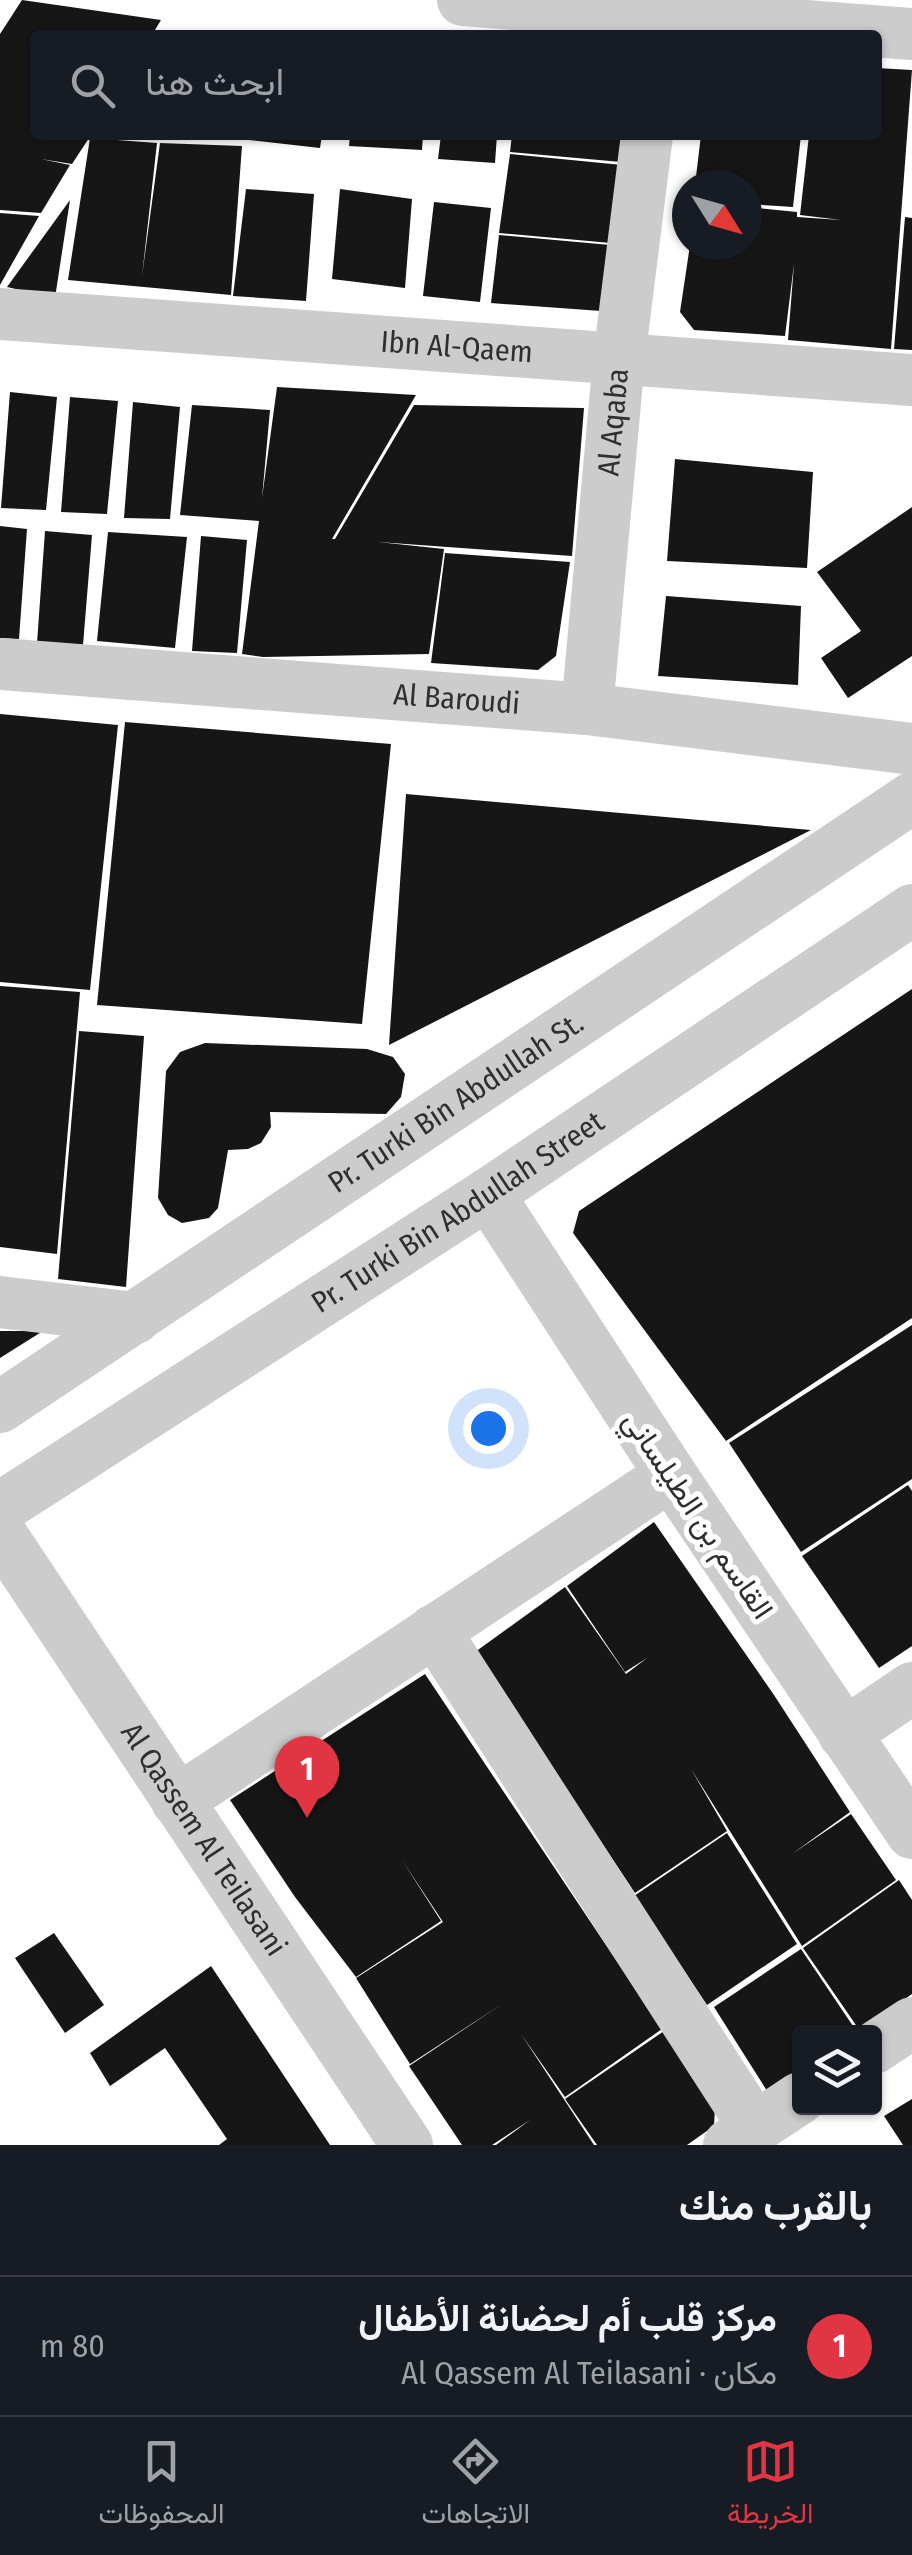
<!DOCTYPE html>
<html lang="ar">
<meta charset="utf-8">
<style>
:root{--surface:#171b24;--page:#242831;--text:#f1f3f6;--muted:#9ea1a6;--line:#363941;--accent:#e13543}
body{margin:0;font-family:"Fira Sans Condensed",Vazirmatn,sans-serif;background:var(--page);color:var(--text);direction:rtl}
.controls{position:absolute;right:30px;bottom:30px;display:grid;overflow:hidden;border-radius:10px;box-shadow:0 2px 8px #0004}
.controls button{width:90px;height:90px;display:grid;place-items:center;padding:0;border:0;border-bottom:2px solid var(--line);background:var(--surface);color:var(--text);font:50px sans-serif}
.compass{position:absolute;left:672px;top:170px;width:90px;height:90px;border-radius:50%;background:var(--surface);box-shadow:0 2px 8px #0004;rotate:127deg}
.you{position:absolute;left:488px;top:1428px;width:35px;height:35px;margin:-25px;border:8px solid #fff;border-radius:50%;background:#1a73e8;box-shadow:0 0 0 15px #1a73e833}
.badge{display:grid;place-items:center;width:65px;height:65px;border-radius:50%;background:var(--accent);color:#fff;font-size:32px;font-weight:700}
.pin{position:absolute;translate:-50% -82px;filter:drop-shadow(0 2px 5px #0008)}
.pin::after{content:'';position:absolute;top:52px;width:35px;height:30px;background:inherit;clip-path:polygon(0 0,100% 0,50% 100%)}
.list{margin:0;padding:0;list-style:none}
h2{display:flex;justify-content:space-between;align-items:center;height:130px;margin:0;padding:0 40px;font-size:42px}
h2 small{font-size:32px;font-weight:400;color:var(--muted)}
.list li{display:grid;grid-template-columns:65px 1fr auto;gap:30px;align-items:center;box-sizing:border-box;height:140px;padding:0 40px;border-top:2px solid var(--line)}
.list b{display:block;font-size:38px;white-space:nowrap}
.list p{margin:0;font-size:32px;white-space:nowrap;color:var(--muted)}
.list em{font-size:32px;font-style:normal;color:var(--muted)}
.icon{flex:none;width:55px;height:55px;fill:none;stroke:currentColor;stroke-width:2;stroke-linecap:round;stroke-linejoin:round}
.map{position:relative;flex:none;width:912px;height:2145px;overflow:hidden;direction:ltr}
.search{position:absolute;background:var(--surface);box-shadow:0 2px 8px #0004;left:30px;right:30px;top:30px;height:110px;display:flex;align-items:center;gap:25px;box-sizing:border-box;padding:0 35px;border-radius:10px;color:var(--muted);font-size:38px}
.sheet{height:270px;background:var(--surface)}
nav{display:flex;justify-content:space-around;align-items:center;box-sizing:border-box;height:140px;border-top:2px solid var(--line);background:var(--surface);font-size:28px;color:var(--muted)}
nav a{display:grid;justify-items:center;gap:5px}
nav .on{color:var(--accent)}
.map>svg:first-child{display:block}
.building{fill:#161616}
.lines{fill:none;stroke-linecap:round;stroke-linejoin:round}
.minor{stroke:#ccc;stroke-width:52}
.labels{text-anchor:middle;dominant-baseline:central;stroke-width:10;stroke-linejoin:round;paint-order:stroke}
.street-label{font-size:30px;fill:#2f2f2f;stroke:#fff}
</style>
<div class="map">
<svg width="912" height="2145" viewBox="0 0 912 2145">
<rect width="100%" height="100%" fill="#fff"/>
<!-- building -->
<path class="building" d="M22 0 161 20 152 35H35V135H91L72 164 41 159 70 165 41 213 0 210V34Z
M877 68 912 70 891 349 788 340 794 264 785 336 694 330 680 312 690 245H747V207L797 212V217L841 220 800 215 809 135H877Z
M250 135H322L320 148 249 140Z
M350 135H423L422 150 349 146Z
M441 135H497L495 163 438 159Z
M512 135H624L621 162 510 152Z
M701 135H801L793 207 747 204V185H695Z
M90 138 157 143 142 276 160 143 242 146 231 295 68 280Z
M510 154 622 165 611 243 499 233Z
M246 189 314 194 306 301 233 296Z
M340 189 412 199 405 288 332 279Z
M70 200 55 298 7 287Z
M434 202 491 208 480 302 423 296Z
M0 213 39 216 0 285Z
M905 217 912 218V350L894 349Z
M499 235 610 245 601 311 491 303Z
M277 387 416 395 332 539H335L414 405 584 408 572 556 378 542 444 549 429 654 263 657 242 654 259 521 180 515 192 405 270 410 262 498Z
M10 392 57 397 46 510 1 508Z
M70 397 118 401 107 514 61 512Z
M133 402 180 407 170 519 124 518Z
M675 459 813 472 807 568 667 561Z
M912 507V656L848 698 821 658 861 631 817 572Z
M0 526 27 529 19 639 0 638Z
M45 531 92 535 83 645 37 643Z
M108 532 187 537 175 648 97 641Z
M201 536 247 540 237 653 192 651Z
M445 553 570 562 556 656 538 670 431 663Z
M666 596 801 606 798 685 658 676Z
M0 714 118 725 90 990 0 982Z
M125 722 391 744 362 1024 97 1005Z
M406 794 811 830 389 1045Z
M0 986 80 992 57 1254 0 1247Z
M912 989V1318L726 1441 573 1233 579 1211Z
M79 1031 144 1036 126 1287 58 1279Z
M205 1043 367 1049 393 1057 405 1074 401 1097 386 1114 270 1112 271 1127 261 1143 248 1149 228 1150 218 1208 209 1218 182 1223 168 1215 158 1198 166 1071 180 1052Z
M912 1325V1479L801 1552 729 1443Z
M0 1331H43L0 1358Z
M908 1485 912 1491V1646L879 1668 802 1556Z
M654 1522 774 1695 850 1812 792 1854 851 1814 896 1880 802 1946 691 1769 727 1831 635 1893 475 1652 565 1587 626 1674 647 1658 625 1672 567 1586Z
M425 1674 662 2029 565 2097 521 2034 594 2145H496L530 2120 492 2145H462L409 2066 502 2004 410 2064 356 1978 443 1922 402 1860 441 1921 356 1977 295 1897 230 1800Z
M727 1833 797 1944 707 2005 634 1896Z
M899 1880 912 1900V1994L860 2031 803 1948Z
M54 1933 104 2005 65 2033 15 1958Z
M801 1949 857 2032H800V2072L769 2094 714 2007Z
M211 1966 330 2145H219L227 2139 165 2048 110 2086 90 2053Z
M664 2031 715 2108 714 2126 687 2145H597L565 2099Z
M912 2099V2145H903L884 2116Z"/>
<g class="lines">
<!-- minor -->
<g class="minor">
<path d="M463 0 912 34"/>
<path id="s1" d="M0 314 912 380"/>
<path id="s2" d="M0 664 587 709 912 749"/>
<path id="s3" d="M587 709 619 359 647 135"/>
<path d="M488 1194 671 1475 912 1833"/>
<path d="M0 1302 135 1318"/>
<path id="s4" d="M0 1407 912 798"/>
<path id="s5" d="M0 1508 488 1194 912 910"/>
<path id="s6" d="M0 1533 407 2145"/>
<path d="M434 1630 755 2128"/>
<path d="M844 1734 912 1688"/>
<path d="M177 1801 671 1475"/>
<path d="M874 2048 912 2023"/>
<path d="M729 2145 800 2098"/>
</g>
</g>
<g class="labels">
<!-- street labels -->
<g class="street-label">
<text stroke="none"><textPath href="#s1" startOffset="458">Ibn Al-Qaem</textPath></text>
<text stroke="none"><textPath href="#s3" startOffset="288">Al Aqaba</textPath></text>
<text stroke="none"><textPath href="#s2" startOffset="458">Al Baroudi</textPath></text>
<text stroke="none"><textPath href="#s4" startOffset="548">Pr. Turki Bin Abdullah St.</textPath></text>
<text stroke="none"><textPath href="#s5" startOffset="545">Pr. Turki Bin Abdullah Street</textPath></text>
<text transform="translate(698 1515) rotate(56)">القاسم بن الطيلساني</text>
<text stroke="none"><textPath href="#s6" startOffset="368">Al Qassem Al Teilasani</textPath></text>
</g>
</g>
</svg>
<div class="controls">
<button><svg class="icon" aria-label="layers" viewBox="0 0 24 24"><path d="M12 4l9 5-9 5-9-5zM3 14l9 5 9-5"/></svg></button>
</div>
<svg class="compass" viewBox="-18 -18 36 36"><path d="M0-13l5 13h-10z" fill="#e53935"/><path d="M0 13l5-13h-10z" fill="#9ea1a6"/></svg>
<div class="you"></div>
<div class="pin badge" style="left:307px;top:1818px">1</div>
<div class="search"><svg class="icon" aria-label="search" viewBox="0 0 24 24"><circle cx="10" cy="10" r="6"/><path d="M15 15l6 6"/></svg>ابحث هنا</div>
</div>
<section class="sheet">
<h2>بالقرب منك<small></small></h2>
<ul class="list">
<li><span class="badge">1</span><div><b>مركز قلب أم لحضانة الأطفال</b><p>مكان · Al Qassem Al Teilasani</p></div><em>80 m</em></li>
</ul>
</section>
<nav>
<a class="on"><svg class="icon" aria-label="map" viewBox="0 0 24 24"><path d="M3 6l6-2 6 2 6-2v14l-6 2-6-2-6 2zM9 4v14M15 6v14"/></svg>الخريطة</a>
<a><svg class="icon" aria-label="directions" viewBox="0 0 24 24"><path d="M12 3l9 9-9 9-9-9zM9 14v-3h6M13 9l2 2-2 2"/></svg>الاتجاهات</a>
<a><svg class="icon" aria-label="saved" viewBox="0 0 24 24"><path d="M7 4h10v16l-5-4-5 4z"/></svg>المحفوظات</a>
</nav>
